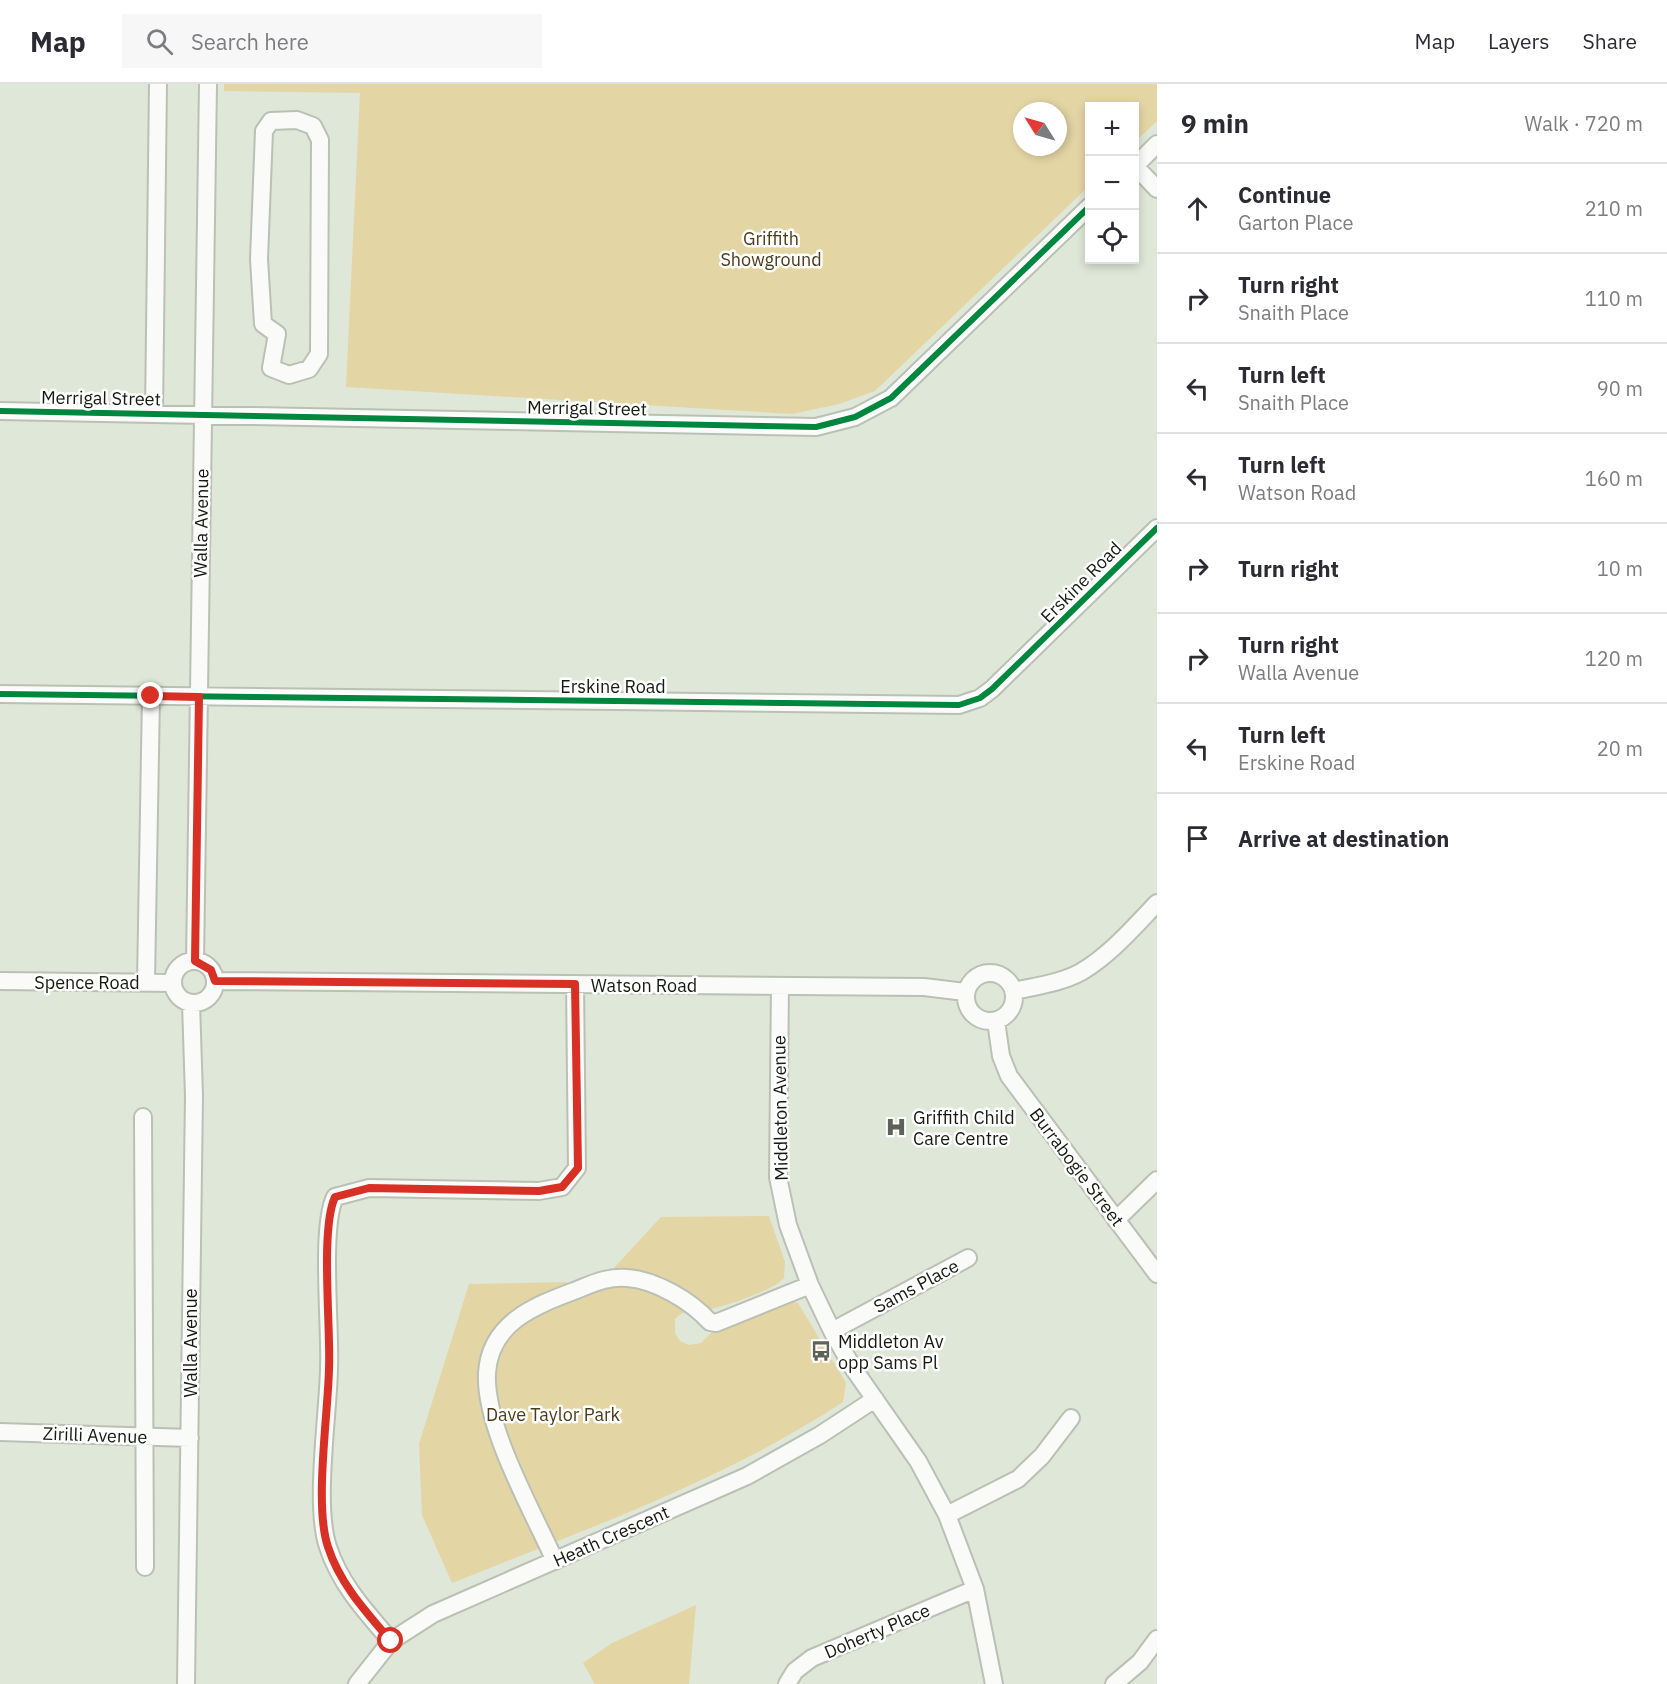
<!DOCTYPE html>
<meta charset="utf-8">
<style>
:root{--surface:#fff;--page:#f7f7f7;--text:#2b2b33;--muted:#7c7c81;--line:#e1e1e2}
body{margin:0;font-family:"IBM Plex Sans",sans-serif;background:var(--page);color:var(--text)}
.controls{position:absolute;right:18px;top:18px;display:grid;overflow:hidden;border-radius:0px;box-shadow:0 3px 9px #0003}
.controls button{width:54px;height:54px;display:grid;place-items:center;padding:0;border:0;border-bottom:2px solid var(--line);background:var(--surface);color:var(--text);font:30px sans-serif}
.compass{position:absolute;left:1013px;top:18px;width:54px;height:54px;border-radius:50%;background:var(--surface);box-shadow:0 3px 9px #0003;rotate:307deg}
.stop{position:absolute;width:18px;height:18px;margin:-14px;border:4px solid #d93025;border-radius:50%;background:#fff}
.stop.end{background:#d93025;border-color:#fff;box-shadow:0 2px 6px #0008}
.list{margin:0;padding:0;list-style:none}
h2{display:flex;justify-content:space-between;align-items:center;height:78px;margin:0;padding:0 24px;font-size:26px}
h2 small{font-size:20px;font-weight:400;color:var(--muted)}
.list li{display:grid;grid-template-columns:39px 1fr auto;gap:18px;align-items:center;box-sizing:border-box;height:90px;padding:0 24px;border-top:2px solid var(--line)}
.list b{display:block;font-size:22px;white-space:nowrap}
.list p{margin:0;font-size:20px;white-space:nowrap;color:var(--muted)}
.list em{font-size:20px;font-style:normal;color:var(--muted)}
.icon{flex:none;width:33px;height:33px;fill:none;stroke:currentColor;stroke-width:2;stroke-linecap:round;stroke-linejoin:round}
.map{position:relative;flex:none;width:1157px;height:1600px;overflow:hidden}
header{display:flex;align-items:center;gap:36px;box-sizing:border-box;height:84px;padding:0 30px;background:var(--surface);border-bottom:2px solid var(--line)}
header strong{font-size:28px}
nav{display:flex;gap:33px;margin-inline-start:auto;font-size:21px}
.search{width:420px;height:54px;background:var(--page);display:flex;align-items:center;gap:15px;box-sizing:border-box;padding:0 21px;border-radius:0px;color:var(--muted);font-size:22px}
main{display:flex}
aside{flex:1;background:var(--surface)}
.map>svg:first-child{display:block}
.green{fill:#e4d5a4;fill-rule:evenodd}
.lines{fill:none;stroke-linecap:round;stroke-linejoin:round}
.minor-casing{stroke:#bac0b4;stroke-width:20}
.minor{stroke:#fafbf9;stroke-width:16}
.cycleway-casing{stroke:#fff;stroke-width:10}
.cycleway{stroke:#00873e;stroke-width:6}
.route{stroke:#d93025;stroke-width:8}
.labels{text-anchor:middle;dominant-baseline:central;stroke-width:5;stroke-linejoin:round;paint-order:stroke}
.park-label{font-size:18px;fill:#4b3c18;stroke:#fff}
.street-label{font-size:18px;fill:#151a11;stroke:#fff}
.poi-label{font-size:18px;fill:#151a11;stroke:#fff;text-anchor:start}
</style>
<header>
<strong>Map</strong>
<div class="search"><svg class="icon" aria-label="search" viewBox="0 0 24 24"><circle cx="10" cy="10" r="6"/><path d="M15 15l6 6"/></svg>Search here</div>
<nav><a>Map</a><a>Layers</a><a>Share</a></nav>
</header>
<main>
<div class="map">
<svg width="1157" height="1600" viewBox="0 0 1157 1600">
<rect width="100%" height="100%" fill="#dfe7d8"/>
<!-- green -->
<path class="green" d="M224 0H1157V37L1135 58 1134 22H1090L1089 102 875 307 839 320 792 330 346 303 360 9 224 7ZM1022 27H1058V63H1022Z
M769 1132 785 1178 784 1194C774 1206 731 1220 715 1224 700 1228 686 1223 675 1235V1249L680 1257 689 1261 701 1259 716 1244 782 1215 798 1219 846 1299 843 1318C723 1397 586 1445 452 1499L422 1431 419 1360 469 1200 566 1198 587 1213 661 1133Z
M696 1521 689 1600H595L583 1579 612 1559Z"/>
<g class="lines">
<!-- minor casing -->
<g class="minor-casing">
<path id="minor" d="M297 36 313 42 320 56 319 270 309 285 289 291 271 284 277 250 263 240 259 175 264 47 271 37Z
M1135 82 1157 105
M1134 83 1157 60
M0 327 816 343 855 333 891 314 1090 122
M154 330 158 0
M0 610 959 621 980 614 992 605 1157 444
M195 877 208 0
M173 898a21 21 0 1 1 42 0a21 21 0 1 1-42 0Z
M966 913a24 24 0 1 1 48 0a24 24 0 1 1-48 0Z
M0 897 173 899
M215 897 924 903 965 908
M146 898 151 612
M780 902 778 1093 788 1141 810 1201 832 1247 853 1284 918 1377 947 1431 975 1505 994 1600
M1014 907C1036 902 1061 899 1081 888 1110 871 1134 843 1157 819
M996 937 1001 972 1009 992 1157 1190
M143 1033 145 1483
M1116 1136 1157 1096
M832 1247 968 1174
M0 1348 190 1354
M947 1431 1018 1395 1042 1372 1071 1334
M555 1477C532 1426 484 1342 487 1289 490 1239 534 1222 574 1207 592 1200 608 1192 627 1194 656 1196 691 1217 710 1238L716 1239 810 1201
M391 1557C366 1528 340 1500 328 1463 314 1422 328 1332 329 1285 331 1245 320 1144 335 1113L369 1104 539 1107 562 1103 577 1084 575 900
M186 1600 194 1012 191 919
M357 1600 391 1557 433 1530 747 1392 820 1351 875 1315
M787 1600 795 1587 812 1574 975 1505
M1114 1600 1140 1578 1157 1555"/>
</g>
<!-- minor -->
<use href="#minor" class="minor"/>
<!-- cycleway casing -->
<g class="cycleway-casing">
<path id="cycleway" d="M0 327 816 343 855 333 891 314 1090 122
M0 610 959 621 980 614 992 605 1157 444"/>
</g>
<!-- cycleway -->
<use href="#cycleway" class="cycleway"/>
</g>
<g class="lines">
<!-- route -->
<path class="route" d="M151 612 199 613 195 877 211 886 215 897 575 900 578 1084 562 1103 539 1107 369 1104 335 1113C320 1145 331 1245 329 1285 328 1331 314 1422 328 1463 340 1500 366 1528 391 1557"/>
</g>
<!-- icons -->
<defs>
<g id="hospital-bare" transform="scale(1.62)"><path d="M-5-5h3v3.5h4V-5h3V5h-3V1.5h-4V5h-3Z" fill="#5c6257" stroke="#fff" stroke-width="2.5" paint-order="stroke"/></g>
<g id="bus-bare" transform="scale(1.62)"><path d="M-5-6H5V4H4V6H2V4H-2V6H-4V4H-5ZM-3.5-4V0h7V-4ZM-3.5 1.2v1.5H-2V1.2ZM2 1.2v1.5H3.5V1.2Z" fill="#5c6257" stroke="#fff" stroke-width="2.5" paint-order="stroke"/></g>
</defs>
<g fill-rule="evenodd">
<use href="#hospital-bare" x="896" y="1043"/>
<use href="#bus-bare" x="821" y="1267"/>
</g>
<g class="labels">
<!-- park labels -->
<g class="park-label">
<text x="771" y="154">Griffith<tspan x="771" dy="21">Showground</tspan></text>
<text x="553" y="1330">Dave Taylor Park</text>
</g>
<!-- street labels -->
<g class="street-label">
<text transform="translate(101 314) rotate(1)">Merrigal Street</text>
<text transform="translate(587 324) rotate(1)">Merrigal Street</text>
<text transform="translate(201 439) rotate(-89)">Walla Avenue</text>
<text transform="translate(1081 498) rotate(-45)">Erskine Road</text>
<text x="613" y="602">Erskine Road</text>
<text x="87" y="898">Spence Road</text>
<text x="644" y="901">Watson Road</text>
<text transform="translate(780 1024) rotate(-91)">Middleton Avenue</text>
<text transform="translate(1077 1083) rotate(53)">Burrabogie Street</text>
<text transform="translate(916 1202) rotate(-28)">Sams Place</text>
<text transform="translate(190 1259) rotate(-90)">Walla Avenue</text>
<text transform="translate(95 1351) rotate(2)">Zirilli Avenue</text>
<text transform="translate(611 1452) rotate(-24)">Heath Crescent</text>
<text transform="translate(877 1547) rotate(-23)">Doherty Place</text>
</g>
<!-- poi labels -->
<g class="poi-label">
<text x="913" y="1033">Griffith Child<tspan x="913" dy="21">Care Centre</tspan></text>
<text x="838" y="1257">Middleton Av<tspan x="838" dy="21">opp Sams Pl</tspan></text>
</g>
</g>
</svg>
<div class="controls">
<button>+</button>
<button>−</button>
<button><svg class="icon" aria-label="locate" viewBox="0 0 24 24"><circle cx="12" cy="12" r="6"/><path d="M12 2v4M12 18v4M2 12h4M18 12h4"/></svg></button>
</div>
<svg class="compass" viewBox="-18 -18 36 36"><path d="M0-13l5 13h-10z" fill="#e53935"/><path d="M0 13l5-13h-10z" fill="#7c7c81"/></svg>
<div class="stop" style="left:391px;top:1557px"></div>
<div class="stop end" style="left:151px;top:612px"></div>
</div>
<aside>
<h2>9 min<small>Walk · 720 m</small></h2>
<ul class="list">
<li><svg class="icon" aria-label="ahead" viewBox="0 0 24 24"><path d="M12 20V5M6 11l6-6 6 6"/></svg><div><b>Continue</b><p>Garton Place</p></div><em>210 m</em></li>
<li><svg class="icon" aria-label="right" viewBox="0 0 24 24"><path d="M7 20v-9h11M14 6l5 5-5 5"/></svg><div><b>Turn right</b><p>Snaith Place</p></div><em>110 m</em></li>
<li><svg class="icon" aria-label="left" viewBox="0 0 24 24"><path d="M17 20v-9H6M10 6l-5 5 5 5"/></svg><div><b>Turn left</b><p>Snaith Place</p></div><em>90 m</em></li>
<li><svg class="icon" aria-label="left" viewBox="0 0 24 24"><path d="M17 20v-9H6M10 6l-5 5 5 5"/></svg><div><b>Turn left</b><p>Watson Road</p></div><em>160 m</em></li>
<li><svg class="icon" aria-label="right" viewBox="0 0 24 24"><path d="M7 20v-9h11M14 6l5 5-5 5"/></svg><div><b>Turn right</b></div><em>10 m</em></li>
<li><svg class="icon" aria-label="right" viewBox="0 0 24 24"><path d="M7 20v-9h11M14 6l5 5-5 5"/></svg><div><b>Turn right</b><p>Walla Avenue</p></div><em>120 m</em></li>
<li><svg class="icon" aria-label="left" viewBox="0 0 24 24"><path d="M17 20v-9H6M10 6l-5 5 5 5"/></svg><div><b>Turn left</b><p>Erskine Road</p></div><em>20 m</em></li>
<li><svg class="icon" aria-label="arrive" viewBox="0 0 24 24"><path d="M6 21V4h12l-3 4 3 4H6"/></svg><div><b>Arrive at destination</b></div></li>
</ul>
</aside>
</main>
